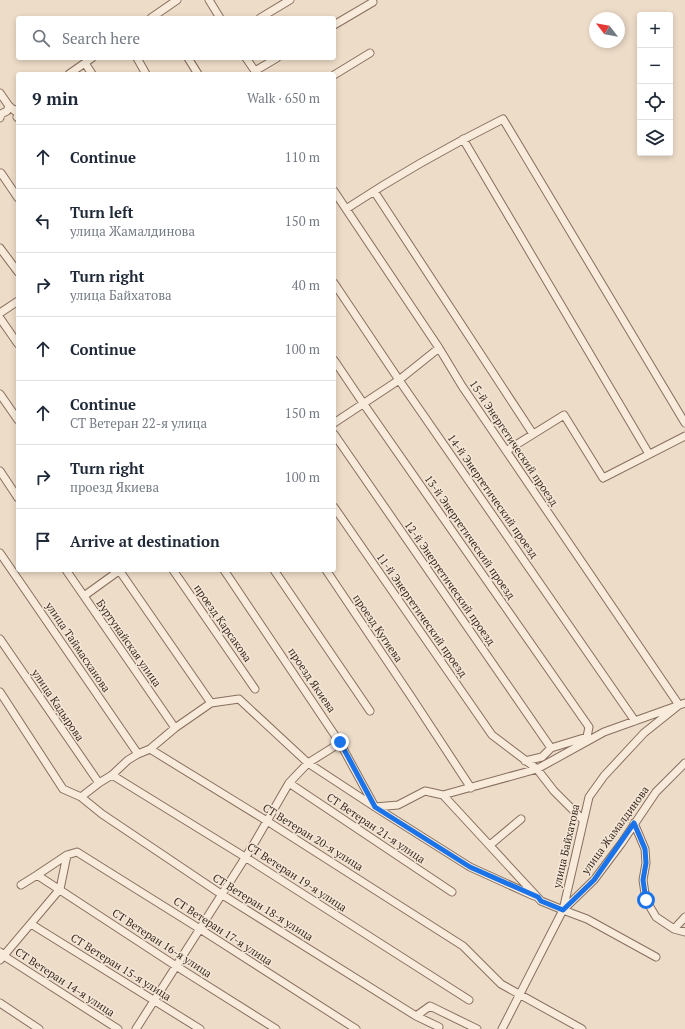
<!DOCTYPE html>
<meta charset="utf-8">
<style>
:root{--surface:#fff;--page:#f2f2f3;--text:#1f2937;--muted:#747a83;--line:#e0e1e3}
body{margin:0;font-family:"PT Serif",serif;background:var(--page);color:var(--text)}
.controls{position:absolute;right:12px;top:12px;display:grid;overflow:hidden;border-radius:4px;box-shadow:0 2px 6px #0003}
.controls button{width:36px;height:36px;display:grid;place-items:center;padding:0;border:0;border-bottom:1px solid var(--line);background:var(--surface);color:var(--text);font:20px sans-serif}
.compass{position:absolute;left:589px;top:12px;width:36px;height:36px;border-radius:50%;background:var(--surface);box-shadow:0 2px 6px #0003;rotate:301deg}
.stop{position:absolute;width:12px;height:12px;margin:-9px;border:3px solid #1a73e8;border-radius:50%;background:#fff}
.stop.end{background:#1a73e8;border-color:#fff;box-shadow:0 1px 4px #0008}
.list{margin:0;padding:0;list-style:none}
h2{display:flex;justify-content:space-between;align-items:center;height:52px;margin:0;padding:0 16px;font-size:17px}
h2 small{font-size:13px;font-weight:400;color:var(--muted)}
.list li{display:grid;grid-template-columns:26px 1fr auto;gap:12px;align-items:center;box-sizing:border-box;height:64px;padding:0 16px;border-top:1px solid var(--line)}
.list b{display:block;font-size:15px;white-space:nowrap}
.list p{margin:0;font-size:13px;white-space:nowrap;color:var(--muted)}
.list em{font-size:13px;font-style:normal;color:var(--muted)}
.icon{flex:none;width:22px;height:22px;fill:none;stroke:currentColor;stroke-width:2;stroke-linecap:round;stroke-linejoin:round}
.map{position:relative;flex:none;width:685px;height:1029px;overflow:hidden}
.search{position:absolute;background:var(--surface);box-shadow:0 2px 6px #0003;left:16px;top:16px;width:320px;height:44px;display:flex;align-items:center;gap:10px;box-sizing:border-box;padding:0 14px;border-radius:4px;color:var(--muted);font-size:15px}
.panel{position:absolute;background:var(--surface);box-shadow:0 2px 6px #0003;left:16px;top:72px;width:320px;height:500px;border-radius:4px}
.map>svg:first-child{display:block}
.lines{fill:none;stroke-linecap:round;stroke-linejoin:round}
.minor-casing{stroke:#886e5d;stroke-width:9}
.minor{stroke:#f8ebdb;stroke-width:7}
.route{stroke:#1a73e8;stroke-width:5}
.labels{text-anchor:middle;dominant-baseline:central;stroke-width:3;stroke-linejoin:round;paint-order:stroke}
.street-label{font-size:11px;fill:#392920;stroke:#f5e7d7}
</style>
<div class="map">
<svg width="685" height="1029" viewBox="0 0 685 1029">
<rect width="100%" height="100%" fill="#eddcc8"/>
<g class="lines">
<!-- minor casing -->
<g class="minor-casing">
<path id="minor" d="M209 0 220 18
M151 18 177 0
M260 18 290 0
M334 25 373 2
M137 58 146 74
M188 58 198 74
M246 58 257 74
M85 63 92 74
M255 71 277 58
M69 74 92 58
M334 75 370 53
M0 93 9 106 15 111 18 109
M17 117 18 118
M0 118 1 114 7 111 9 106
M463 139 649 454
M1 173 18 198
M334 191 439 348 462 386 679 705
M374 191 533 434
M346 209C396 176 449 146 503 119L685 423
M0 248 18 272
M334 283 399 380 635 721
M0 313 18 301
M0 318 18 344
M334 360 363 403 589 727 587 737 551 748 542 757 525 761
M0 394 18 420
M334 423 399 380 439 348
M334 434 551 748
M506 451 564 415 603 478 685 436
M0 471 18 498
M334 507 492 735 537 769 554 791 583 820
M0 553 138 754
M66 570 175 728
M119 570 211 703
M173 570 255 689
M224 570 340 743 375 807 398 805 425 791 443 795 541 901 563 910 589 797 604 776 644 733 679 705
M274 570 370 711
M326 570 412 698 471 788
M84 596 120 570
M0 639 99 783
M0 692 63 789 81 797 99 783 112 775 128 760 138 754 150 749 175 728 211 703 239 699 308 763 375 807 470 867 534 896
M150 749 267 821 463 946 501 984 582 1029
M112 775 245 857 469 1000
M289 783 452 892
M443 795 537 769 604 732 685 703
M81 797 102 814 221 894 416 1016 439 1027
M634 823 645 849 646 863 643 880 646 900 656 917 674 929 685 932
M490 845 521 819
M37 875 176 966 276 1029
M21 885 37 875 67 855 77 852 200 929 356 1029
M563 910 587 919 656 957
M31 924 200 1029
M674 929 685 917
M0 952 4 956 118 1029
M0 960 60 889 67 855
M0 1003 39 1029
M416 1016 430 1006 477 1029
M136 1029 252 847 289 783 308 763 340 743
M502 1029 563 910 594 880 621 844 656 792 685 763"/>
</g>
<!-- minor -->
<use href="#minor" class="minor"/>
</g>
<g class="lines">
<!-- route -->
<path class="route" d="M340 742 375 807 470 867 538 897 541 901 563 910 594 880 634 823 645 849 646 863 643 880 646 900"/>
</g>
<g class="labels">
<!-- street labels -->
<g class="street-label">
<text transform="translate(514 443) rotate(56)">15-й Энергетический проезд</text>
<text transform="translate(493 496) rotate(55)">14-й Энергетический проезд</text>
<text transform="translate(470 537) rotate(55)">13-й Энергетический проезд</text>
<text transform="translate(450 583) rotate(55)">12-й Энергетический проезд</text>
<text transform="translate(422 615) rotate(55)">11-й Энергетический проезд</text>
<text transform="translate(223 623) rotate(55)">проезд Карсакова</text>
<text transform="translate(378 628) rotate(56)">проезд Кугиева</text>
<text transform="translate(129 643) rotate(55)">Буртунайская улица</text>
<text transform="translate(78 647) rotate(56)">улица Таймасханова</text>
<text transform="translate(312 680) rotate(56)">проезд Якиева</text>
<text transform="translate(58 705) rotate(56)">улица Кадырова</text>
<text transform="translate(376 828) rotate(34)">СТ Ветеран 21-я улица</text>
<text transform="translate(615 830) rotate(-54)">улица Жамалдинова</text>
<text transform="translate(313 837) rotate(32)">СТ Ветеран 20-я улица</text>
<text transform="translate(566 846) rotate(-77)">улица Байхатова</text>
<text transform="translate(297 877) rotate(33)">СТ Ветеран 19-я улица</text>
<text transform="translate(263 907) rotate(32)">СТ Ветеран 18-я улица</text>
<text transform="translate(223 931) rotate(33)">СТ Ветеран 17-я улица</text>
<text transform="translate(162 943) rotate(33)">СТ Ветеран 16-я улица</text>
<text transform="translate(121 967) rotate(32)">СТ Ветеран 15-я улица</text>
<text transform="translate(65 982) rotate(33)">СТ Ветеран 14-я улица</text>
</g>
</g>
</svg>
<div class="controls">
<button>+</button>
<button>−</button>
<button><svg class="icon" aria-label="locate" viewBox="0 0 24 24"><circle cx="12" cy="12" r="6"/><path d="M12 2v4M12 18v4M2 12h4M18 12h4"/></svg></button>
<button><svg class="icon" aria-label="layers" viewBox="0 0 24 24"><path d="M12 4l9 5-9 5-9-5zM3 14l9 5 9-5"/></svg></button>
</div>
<svg class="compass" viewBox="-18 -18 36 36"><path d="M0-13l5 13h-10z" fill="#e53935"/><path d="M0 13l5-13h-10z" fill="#747a83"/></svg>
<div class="stop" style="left:646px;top:900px"></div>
<div class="stop end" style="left:340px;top:742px"></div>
<div class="search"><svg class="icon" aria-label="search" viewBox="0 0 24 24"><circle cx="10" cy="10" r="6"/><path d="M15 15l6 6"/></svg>Search here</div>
<section class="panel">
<h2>9 min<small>Walk · 650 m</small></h2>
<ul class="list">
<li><svg class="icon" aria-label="ahead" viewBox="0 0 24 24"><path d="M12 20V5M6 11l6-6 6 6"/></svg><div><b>Continue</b></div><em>110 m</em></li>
<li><svg class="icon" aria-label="left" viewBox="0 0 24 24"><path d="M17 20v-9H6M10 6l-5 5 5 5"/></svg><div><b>Turn left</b><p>улица Жамалдинова</p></div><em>150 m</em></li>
<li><svg class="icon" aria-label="right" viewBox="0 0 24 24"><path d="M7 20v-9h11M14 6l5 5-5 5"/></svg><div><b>Turn right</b><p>улица Байхатова</p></div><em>40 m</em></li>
<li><svg class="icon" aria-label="ahead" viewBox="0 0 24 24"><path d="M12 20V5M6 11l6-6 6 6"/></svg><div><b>Continue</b></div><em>100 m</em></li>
<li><svg class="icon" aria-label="ahead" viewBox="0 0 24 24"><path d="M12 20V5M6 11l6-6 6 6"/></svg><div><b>Continue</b><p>СТ Ветеран 22-я улица</p></div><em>150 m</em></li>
<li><svg class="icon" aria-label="right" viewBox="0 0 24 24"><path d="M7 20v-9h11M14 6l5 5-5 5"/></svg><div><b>Turn right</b><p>проезд Якиева</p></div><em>100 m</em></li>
<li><svg class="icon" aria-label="arrive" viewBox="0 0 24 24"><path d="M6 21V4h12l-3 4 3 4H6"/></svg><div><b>Arrive at destination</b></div></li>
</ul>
</section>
</div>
